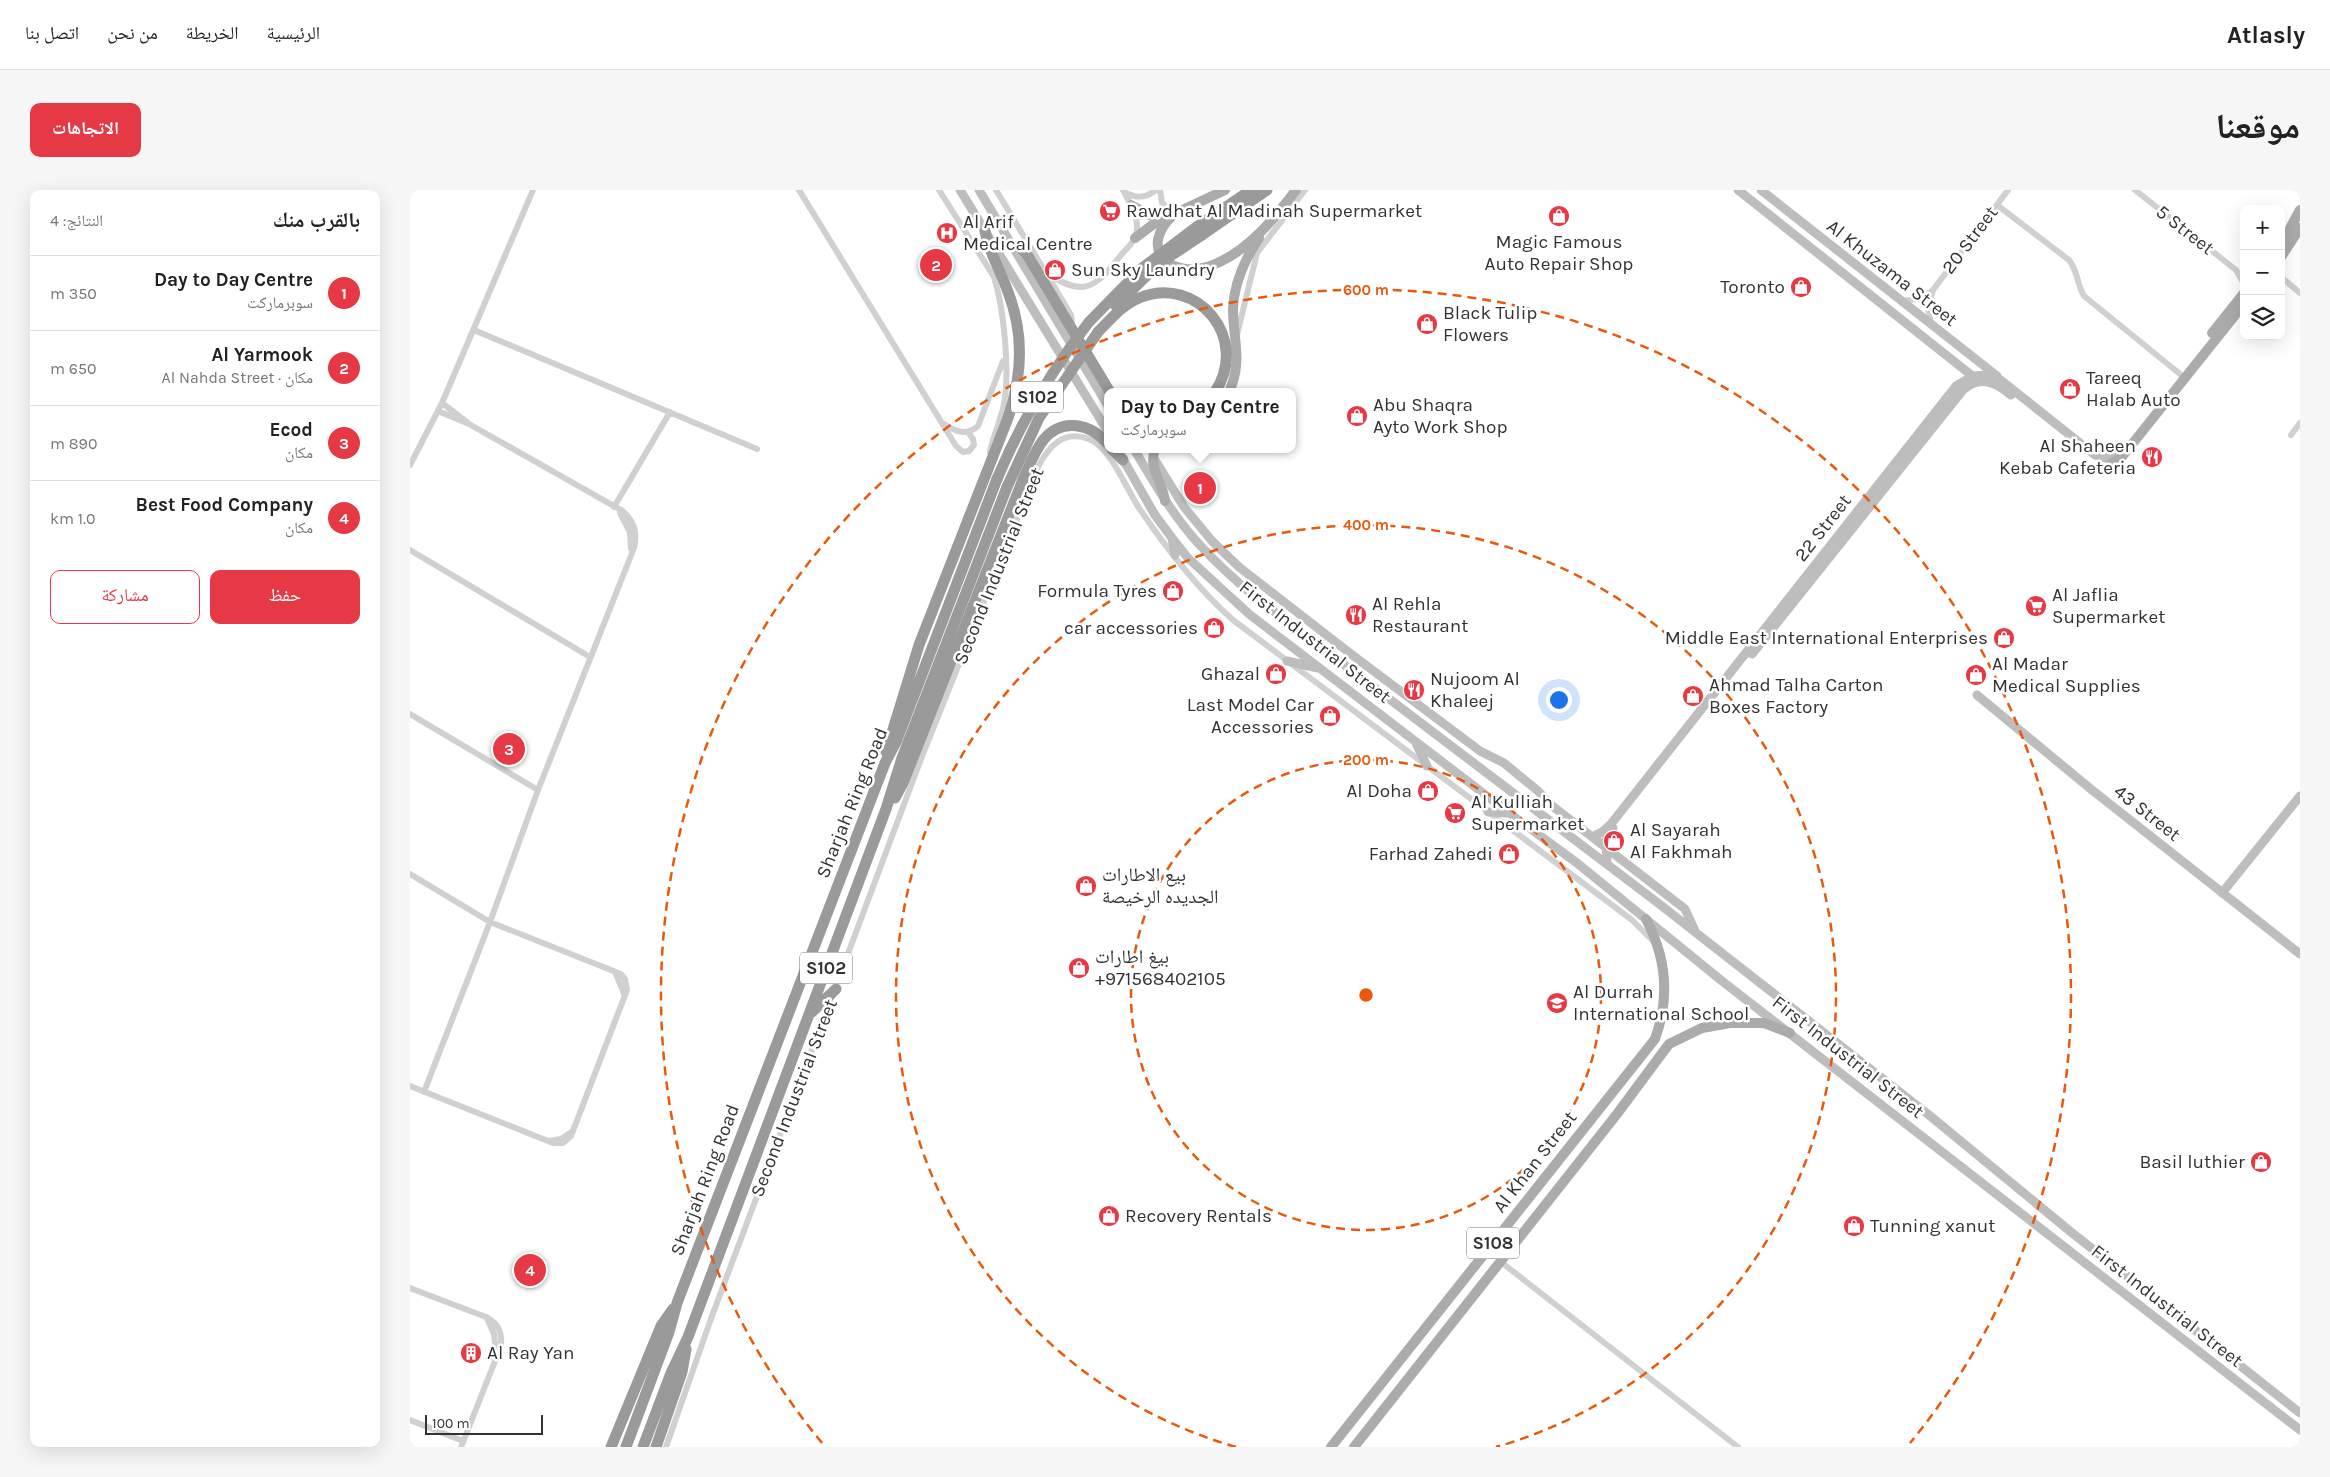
<!DOCTYPE html>
<html lang="ar">
<meta charset="utf-8">
<style>
:root{--surface:#fff;--page:#f6f6f6;--text:#222;--muted:#767676;--line:#e0e0e0;--accent:#e63946}
body{margin:0;font-family:Karla,"Noto Naskh Arabic",sans-serif;background:var(--page);color:var(--text);direction:rtl}
.controls{position:absolute;right:15px;top:15px;display:grid;overflow:hidden;border-radius:10px;box-shadow:0 5px 20px #0002}
.controls button{width:45px;height:45px;display:grid;place-items:center;padding:0;border:0;border-bottom:1px solid var(--line);background:var(--surface);color:var(--text);font:25px sans-serif}
.scale{position:absolute;left:15px;bottom:12px;width:118px;box-sizing:border-box;padding-left:5px;border:2px solid #333;border-top:0;font-size:14px;line-height:18px;white-space:nowrap;color:#333;-webkit-text-stroke:4px #fff;paint-order:stroke}
.you{position:absolute;left:1148px;top:509px;width:18px;height:18px;margin:-12px;border:4px solid #fff;border-radius:50%;background:#1a73e8;box-shadow:0 0 0 8px #1a73e833}
.badge{display:grid;place-items:center;width:32px;height:32px;border-radius:50%;background:var(--accent);color:#fff;font-size:16px;font-weight:700}
.pin{position:absolute;translate:-50% -50%;border:2px solid #fff;box-shadow:0 1px 5px #0006}
.popup{position:absolute;left:694px;top:198px;width:192px;height:65px;box-sizing:border-box;display:grid;place-content:center;border-radius:10px;background:var(--surface);filter:drop-shadow(0 1px 4px #0005);font-size:16px;white-space:nowrap;color:var(--muted)}
.popup b{font-size:19px;color:var(--text)}
.popup::after{content:'';position:absolute;left:50%;top:100%;margin-left:-10px;border:10px solid transparent;border-top-color:var(--surface)}
.list{margin:0;padding:0;list-style:none}
h2{display:flex;justify-content:space-between;align-items:center;height:65px;margin:0;padding:0 20px;font-size:21px}
h2 small{font-size:16px;font-weight:400;color:var(--muted)}
.list li{display:grid;grid-template-columns:32px 1fr auto;gap:15px;align-items:center;box-sizing:border-box;height:75px;padding:0 20px;border-top:1px solid var(--line)}
.list b{display:block;font-size:19px;white-space:nowrap}
.list p{margin:0;font-size:16px;white-space:nowrap;color:var(--muted)}
.list em{font-size:16px;font-style:normal;color:var(--muted)}
.actions{display:flex;gap:10px;padding:15px 20px}
.actions a{flex:1;padding:11px 0;border:1px solid var(--accent);border-radius:10px;text-align:center;font-size:18px;color:var(--accent)}
.actions .main{background:var(--accent);color:#fff}
.icon{flex:none;width:28px;height:28px;fill:none;stroke:currentColor;stroke-width:2;stroke-linecap:round;stroke-linejoin:round}
.map{position:relative;flex:none;width:1890px;height:1257px;overflow:hidden;direction:ltr;border-radius:10px}
header{display:flex;align-items:center;gap:30px;box-sizing:border-box;height:70px;padding:0 25px;background:var(--surface);border-bottom:1px solid var(--line)}
header strong{font-size:24px}
nav{display:flex;gap:28px;margin-inline-start:auto;font-size:18px}
.intro{display:flex;align-items:center;justify-content:space-between;box-sizing:border-box;height:120px;padding:0 30px}
h1{margin:0;font-size:35px}
.button{padding:12px 22px;border-radius:10px;background:var(--accent);color:#fff;font-size:18px;font-weight:700}
main{display:flex;gap:30px;padding:0 30px}
aside{flex:1;background:var(--surface);border-radius:10px;box-shadow:0 5px 20px #0002}
.map>svg:first-child{display:block}
.lines{fill:none;stroke-linecap:round;stroke-linejoin:round}
.street{stroke:#d0d0d0;stroke-width:6}
.secondary{stroke:#bdbdbd;stroke-width:9}
.primary{stroke:#ababab;stroke-width:10}
.highway{stroke:#9a9a9a;stroke-width:11}
.highway-bridge{stroke:#9a9a9a;stroke-width:11}
.ring{fill:none;stroke:#e8590c;stroke-width:2.5;stroke-dasharray:9 6}
.labels{text-anchor:middle;dominant-baseline:central;stroke-width:5;stroke-linejoin:round;paint-order:stroke}
.shield{fill:#fff;stroke:#707070;stroke-width:1}
.shield-label{font-size:18px;font-weight:bold;fill:#333}
.poi-label{font-size:19px;fill:#333;stroke:#fff;text-anchor:start}
.street-label{font-size:19px;fill:#333;stroke:#fff}
.centre{fill:#e8590c;stroke:#fff;stroke-width:2.5}
.ring-label{font-size:15px;text-anchor:middle;font-weight:bold;fill:#e8590c;stroke:#fff;stroke-width:5;stroke-linejoin:round;paint-order:stroke}
</style>
<header>
<strong>Atlasly</strong>
<nav><a>الرئيسية</a><a>الخريطة</a><a>من نحن</a><a>اتصل بنا</a></nav>
</header>
<div class="intro"><h1>موقعنا</h1><a class="button">الاتجاهات</a></div>
<main>
<div class="map">
<svg width="1890" height="1257" viewBox="0 0 1890 1257">
<rect width="100%" height="100%" fill="#fff"/>
<g class="lines">
<!-- street -->
<path class="street" d="M389 0 546 256 553 262 559 261 564 255 563 249 558 242
M529 0 584 87C594 119 600 181 594 214 591 230 583 246 580 262
M586 0 648 103 661 125 662 133
M750 0 752 13 759 18 770 21
M1725 0 1826 80 1834 94
M714 2C726 8 734 9 746 0
M1587 15 1659 70C1668 81 1667 95 1674 106L1770 184
M635 81C672 109 686 98 711 65 715 60 723 54 725 47 732 32 720 13 713 0
M1871 87 1890 103
M1490 111 1509 109 1522 101
M1521 135 1518 117 1523 100 1598 0
M64 140 347 259
M827 145 847 63 895 0
M32 213 58 233
M534 234C546 242 557 246 568 236L593 171
M1881 245 1890 233
M0 275 32 213 123 0
M204 317 260 222
M210 323 220 342 221 358
M0 360 180 467
M0 524 128 600
M0 684 80 732 211 784 215 789 217 800 161 946 153 953H143L0 896
M206 784 214 804
M14 902 80 732 128 600 224 358C228 342 224 330 211 320L59 234 28 221
M139 951 151 949 160 943
M1091 1072 1328 1257
M0 1098 76 1127C89 1134 92 1142 91 1156L51 1257
M77 1128 84 1144 86 1161
M0 1230 53 1251
M256 1257 302 1126 511 569 627 279C638 257 653 238 681 250 701 259 717 300 729 318 756 358 787 398 823 430L1222 730 1244 752"/>
<!-- secondary -->
<path class="secondary" d="M550 0 698 242
M569 0 698 216
M1328 0 1565 188
M1351 0 1587 186
M724 259C743 291 762 324 787 352 806 373 827 392 849 410L1248 713 1519 925 1661 1042 1890 1223
M710 264 745 325 762 348 778 368 839 424 1099 623 1167 673 1312 791 1890 1240
M745 270 774 317 802 351 829 377 941 464 1070 561 1094 573 1128 601 1141 615 1275 719 1285 741
M762 348 765 365
M1342 464 1553 200C1570 185 1586 192 1601 205
M877 471 908 478
M1567 505 1682 600 1890 764
M1006 553 1017 576
M1078 622 1099 623
M1182 647 1192 642 1201 634 1546 196 1563 186 1578 185 1588 188 1685 265 1695 268 1707 263
M1197 674 1196 650 1203 638
M1812 703 1890 606"/>
<!-- primary -->
<path class="primary" d="M721 15 739 25 758 24
M764 24C725 60 763 92 805 74 839 60 864 29 886 0
M725 48 745 33 815 0
M1871 55 1890 20
M1871 67 1890 38
M1802 143 1834 103
M819 202C833 171 823 150 823 119 824 92 835 69 849 48
M745 259C738 278 753 293 755 311
M1701 274 1711 268 1834 114
M921 1257 1245 849C1260 808 1256 767 1236 729
M944 1257 1207 924 1259 854 1292 838 1320 833H1354L1380 843"/>
<!-- highway -->
<path class="highway" d="M788 36 841 0
M792 45 857 0
M601 55 609 57 616 63 700 202
M706 116 735 87
M679 132 731 79
M688 142C700 130 713 114 729 108 788 84 840 149 805 202
M702 259 713 270
M476 562 509 455 598 228C612 187 614 143 598 102 591 81 579 63 575 41
M485 608 493 593 614 287C620 274 625 260 634 249 653 227 681 234 698 254
M402 822 426 799
M201 1257 251 1136 263 1119
M216 1257 259 1142 267 1113 475 573 486 552 587 289
M233 1257 261 1183 278 1147 476 619 492 568 597 297
M246 1257 272 1182 276 1159"/>
<!-- highway-bridge -->
<path class="highway-bridge" d="M731 79 788 36
M735 87 759 67 792 45
M587 289C611 232 641 181 679 132
M597 297 629 228 688 142"/>
</g>
<!-- distance rings -->
<g class="ring">
<circle cx="956" cy="805" r="235"/>
<path d="M826 1257A470 470 0 1 1 1086 1257"/>
<path d="M412 1253A705 705 0 1 1 1500 1253"/>
</g>
<!-- icons -->
<defs>
<g id="supermarket-disc" transform="scale(1.125)"><circle r="9.5" fill="#e63946" stroke="#fff"/><path d="M-6-5.5h2.5l.6 2H6L4.5 2H-2.5L-4.4-4H-6ZM-1.5 3.2a1.3 1.3 0 1 0 .1 0ZM3 3.2a1.3 1.3 0 1 0 .1 0Z" fill="#fff"/></g>
<g id="shop-disc" transform="scale(1.125)"><circle r="9.5" fill="#e63946" stroke="#fff"/><path d="M-5-2.5h2.3a2.7 3.5 0 0 1 5.4 0H5L5.5 6h-11ZM-1.5-2.5h3a1.5 2.3 0 0 0-3 0Z" fill="#fff"/></g>
<g id="hospital-disc" transform="scale(1.125)"><circle r="9.5" fill="#e63946" stroke="#fff"/><path d="M-5-5h3v3.5h4V-5h3V5h-3V1.5h-4V5h-3Z" fill="#fff"/></g>
<g id="restaurant-disc" transform="scale(1.125)"><circle r="9.5" fill="#e63946" stroke="#fff"/><path d="M-5-6h1v4h1v-4h1v4h1v-4h1v5L-1.5 .5V6h-2V.5L-5-1ZM5-6V6H3V1.5H1.5Q1.5-4 5-6Z" fill="#fff"/></g>
<g id="school-disc" transform="scale(1.125)"><circle r="9.5" fill="#e63946" stroke="#fff"/><path d="M0-5L7-2L0 1L-7-2ZM-4 1L0 2.5L4 1V4Q0 6-4 4Z" fill="#fff"/></g>
<g id="building-disc" transform="scale(1.125)"><circle r="9.5" fill="#e63946" stroke="#fff"/><path d="M-4-6H4V6H1V3H-1V6H-4ZM-2.5-4.3h1.7v1.8h-1.7ZM.8-4.3h1.7v1.8H.8ZM-2.5-1h1.7V.8h-1.7ZM.8-1h1.7V.8H.8Z" fill="#fff"/></g>
</defs>
<g fill-rule="evenodd">
<use href="#supermarket-disc" x="700" y="21"/>
<use href="#shop-disc" x="1149" y="26"/>
<use href="#hospital-disc" x="537" y="43"/>
<use href="#shop-disc" x="645" y="80"/>
<use href="#shop-disc" x="1391" y="97"/>
<use href="#shop-disc" x="1017" y="134"/>
<use href="#shop-disc" x="1660" y="199"/>
<use href="#shop-disc" x="947" y="226"/>
<use href="#restaurant-disc" x="1742" y="267"/>
<use href="#shop-disc" x="763" y="401"/>
<use href="#supermarket-disc" x="1626" y="416"/>
<use href="#restaurant-disc" x="946" y="425"/>
<use href="#shop-disc" x="804" y="438"/>
<use href="#shop-disc" x="1594" y="448"/>
<use href="#shop-disc" x="866" y="484"/>
<use href="#shop-disc" x="1566" y="485"/>
<use href="#restaurant-disc" x="1004" y="500"/>
<use href="#shop-disc" x="1283" y="506"/>
<use href="#shop-disc" x="920" y="526"/>
<use href="#shop-disc" x="1018" y="601"/>
<use href="#supermarket-disc" x="1045" y="623"/>
<use href="#shop-disc" x="1204" y="651"/>
<use href="#shop-disc" x="1099" y="664"/>
<use href="#shop-disc" x="676" y="696"/>
<use href="#shop-disc" x="669" y="778"/>
<use href="#school-disc" x="1147" y="813"/>
<use href="#shop-disc" x="1851" y="972"/>
<use href="#shop-disc" x="699" y="1026"/>
<use href="#shop-disc" x="1444" y="1036"/>
<use href="#building-disc" x="61" y="1163"/>
</g>
<g class="labels">
<!-- shield labels -->
<g class="shield">
<rect x="601" y="191.5" width="52" height="31" rx="4"/>
<rect x="390" y="762.5" width="52" height="31" rx="4"/>
<rect x="1057" y="1037.5" width="52" height="31" rx="4"/>
</g>
<g class="shield-label">
<text x="627" y="207">S102</text>
<text x="416" y="778">S102</text>
<text x="1083" y="1053">S108</text>
</g>
<!-- poi labels -->
<g class="poi-label">
<text x="716" y="21">Rawdhat Al Madinah Supermarket</text>
<text x="553" y="32">Al Arif<tspan x="553" dy="22">Medical Centre</tspan></text>
<text x="1149" y="52" text-anchor="middle">Magic Famous<tspan x="1149" dy="22">Auto Repair Shop</tspan></text>
<text x="661" y="80">Sun Sky Laundry</text>
<text x="1375" y="97" text-anchor="end">Toronto</text>
<text x="1033" y="123">Black Tulip<tspan x="1033" dy="22">Flowers</tspan></text>
<text x="1676" y="188">Tareeq<tspan x="1676" dy="22">Halab Auto</tspan></text>
<text x="963" y="215">Abu Shaqra<tspan x="963" dy="22">Ayto Work Shop</tspan></text>
<text x="1726" y="256" text-anchor="end">Al Shaheen<tspan x="1726" dy="22">Kebab Cafeteria</tspan></text>
<text x="747" y="401" text-anchor="end">Formula Tyres</text>
<text x="1642" y="405">Al Jaflia<tspan x="1642" dy="22">Supermarket</tspan></text>
<text x="962" y="414">Al Rehla<tspan x="962" dy="22">Restaurant</tspan></text>
<text x="788" y="438" text-anchor="end">car accessories</text>
<text x="1578" y="448" text-anchor="end">Middle East International Enterprises</text>
<text x="1582" y="474">Al Madar<tspan x="1582" dy="22">Medical Supplies</tspan></text>
<text x="850" y="484" text-anchor="end">Ghazal</text>
<text x="1020" y="489">Nujoom Al<tspan x="1020" dy="22">Khaleej</tspan></text>
<text x="1299" y="495">Ahmad Talha Carton<tspan x="1299" dy="22">Boxes Factory</tspan></text>
<text x="904" y="515" text-anchor="end">Last Model Car<tspan x="904" dy="22">Accessories</tspan></text>
<text x="1002" y="601" text-anchor="end">Al Doha</text>
<text x="1061" y="612">Al Kulliah<tspan x="1061" dy="22">Supermarket</tspan></text>
<text x="1220" y="640">Al Sayarah<tspan x="1220" dy="22">Al Fakhmah</tspan></text>
<text x="1083" y="664" text-anchor="end">Farhad Zahedi</text>
<text x="692" y="685">بيع الاطارات<tspan x="692" dy="22">الجديده الرخيصة</tspan></text>
<text x="685" y="767">بيغ اطارات<tspan x="685" dy="22">+971568402105</tspan></text>
<text x="1163" y="802">Al Durrah<tspan x="1163" dy="22">International School</tspan></text>
<text x="1835" y="972" text-anchor="end">Basil luthier</text>
<text x="715" y="1026">Recovery Rentals</text>
<text x="1460" y="1036">Tunning xanut</text>
<text x="77" y="1163">Al Ray Yan</text>
</g>
<!-- street labels -->
<g class="street-label">
<text transform="translate(1775 40) rotate(38)">5 Street</text>
<text transform="translate(1560 50) rotate(-53)">20 Street</text>
<text transform="translate(1482 83) rotate(38)">Al Khuzama Street</text>
<text transform="translate(1413 338) rotate(-52)">22 Street</text>
<text transform="translate(589 376) rotate(-68)">Second Industrial Street</text>
<text transform="translate(905 452) rotate(38)">First Industrial Street</text>
<text transform="translate(442 613) rotate(-68)">Sharjah Ring Road</text>
<text transform="translate(1737 623) rotate(38)">43 Street</text>
<text transform="translate(1438 867) rotate(38)">First Industrial Street</text>
<text transform="translate(384 908) rotate(-69)">Second Industrial Street</text>
<text transform="translate(1125 972) rotate(-52)">Al Khan Street</text>
<text transform="translate(295 990) rotate(-69)">Sharjah Ring Road</text>
<text transform="translate(1757 1116) rotate(38)">First Industrial Street</text>
</g>
</g>
<circle cx="956" cy="805" r="8" class="centre"/>
<g class="ring-label">
<text x="956" y="105">600 m</text>
<text x="956" y="340">400 m</text>
<text x="956" y="575">200 m</text>
</g>
</svg>
<div class="controls">
<button>+</button>
<button>−</button>
<button><svg class="icon" aria-label="layers" viewBox="0 0 24 24"><path d="M12 4l9 5-9 5-9-5zM3 14l9 5 9-5"/></svg></button>
</div>
<div class="scale">100 m</div>
<div class="you"></div>
<div class="pin badge" style="left:790px;top:298px">1</div>
<div class="popup"><b>Day to Day Centre</b>سوبرماركت</div>
<div class="pin badge" style="left:526px;top:75px">2</div>
<div class="pin badge" style="left:99px;top:559px">3</div>
<div class="pin badge" style="left:120px;top:1080px">4</div>
</div>
<aside>
<h2>بالقرب منك<small>النتائج: 4</small></h2>
<ul class="list">
<li><span class="badge">1</span><div><b>Day to Day Centre</b><p>سوبرماركت</p></div><em>350 m</em></li>
<li><span class="badge">2</span><div><b>Al Yarmook</b><p>مكان · Al Nahda Street</p></div><em>650 m</em></li>
<li><span class="badge">3</span><div><b>Ecod</b><p>مكان</p></div><em>890 m</em></li>
<li><span class="badge">4</span><div><b>Best Food Company</b><p>مكان</p></div><em>1.0 km</em></li>
</ul>
<div class="actions"><a class="main">حفظ</a><a>مشاركة</a></div>
</aside>
</main>
